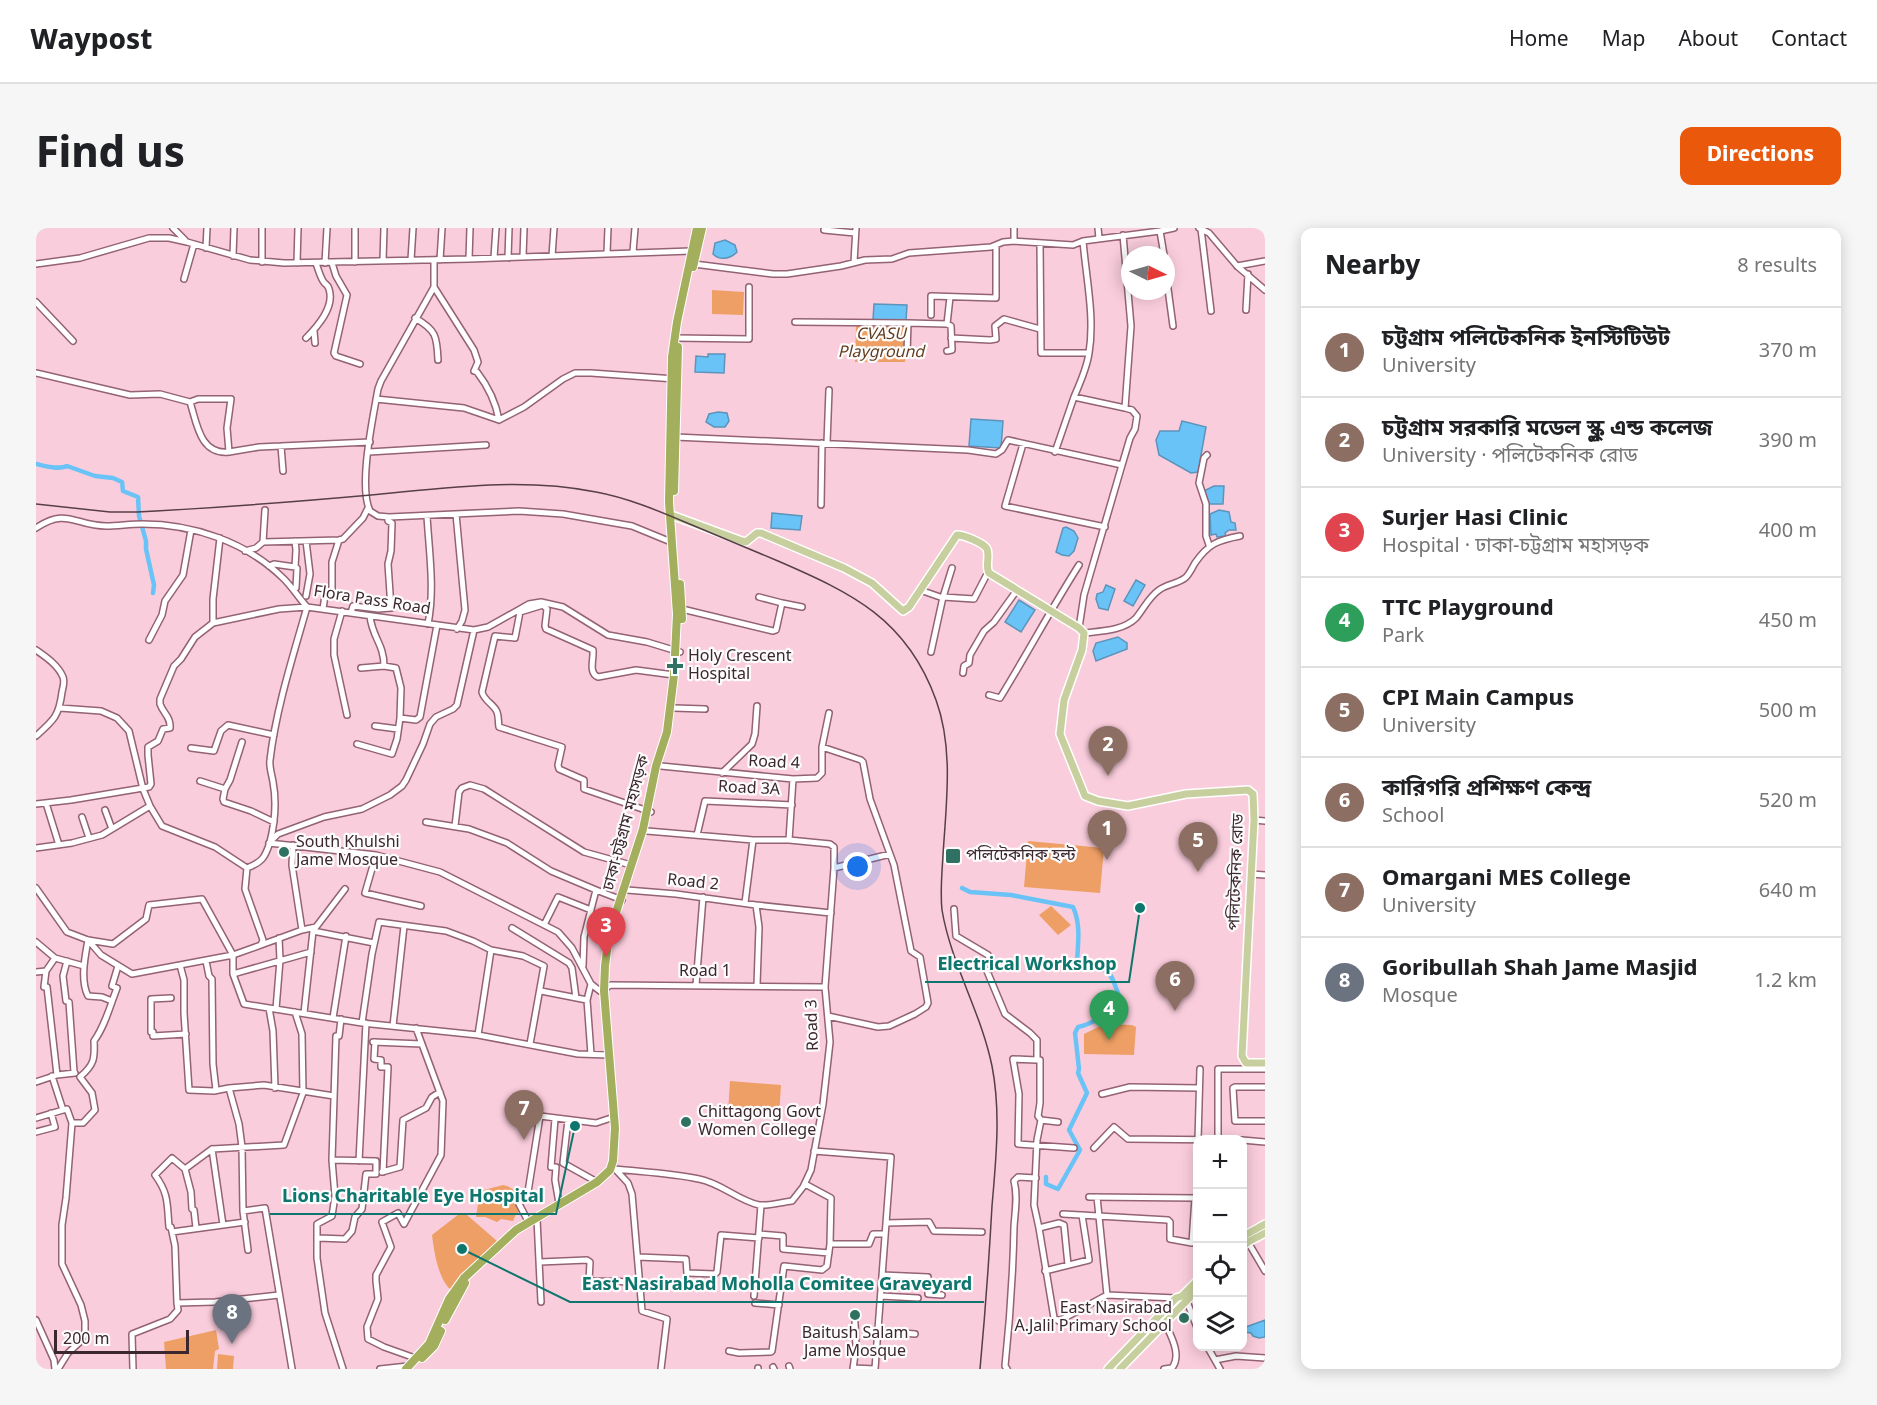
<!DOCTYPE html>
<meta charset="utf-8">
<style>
:root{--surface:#fff;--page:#f6f6f6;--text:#202124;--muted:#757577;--line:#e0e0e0;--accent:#ea580c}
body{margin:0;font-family:Georgia,"Noto Sans Bengali",serif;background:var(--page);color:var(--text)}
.controls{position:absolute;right:18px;bottom:18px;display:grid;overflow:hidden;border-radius:12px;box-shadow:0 3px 15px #0003}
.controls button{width:54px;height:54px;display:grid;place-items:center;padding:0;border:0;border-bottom:2px solid var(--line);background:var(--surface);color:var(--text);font:30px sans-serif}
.compass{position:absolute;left:1085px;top:18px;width:54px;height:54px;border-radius:50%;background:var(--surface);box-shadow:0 3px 15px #0003;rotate:95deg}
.scale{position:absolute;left:18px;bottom:15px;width:135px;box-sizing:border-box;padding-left:6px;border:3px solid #3c272e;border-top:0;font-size:16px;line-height:21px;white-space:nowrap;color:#3c272e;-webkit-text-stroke:4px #fcfcfc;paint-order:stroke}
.you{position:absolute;left:822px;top:639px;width:21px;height:21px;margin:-15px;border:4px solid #fff;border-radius:50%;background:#1a73e8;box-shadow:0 0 0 9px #1a73e833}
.badge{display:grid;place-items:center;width:39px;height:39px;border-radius:50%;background:var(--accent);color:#fff;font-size:20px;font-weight:700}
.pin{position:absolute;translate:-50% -50px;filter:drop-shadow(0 2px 3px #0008)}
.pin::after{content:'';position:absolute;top:32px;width:21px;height:18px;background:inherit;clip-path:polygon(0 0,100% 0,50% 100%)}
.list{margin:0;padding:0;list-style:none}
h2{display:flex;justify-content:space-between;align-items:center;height:78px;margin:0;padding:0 24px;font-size:26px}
h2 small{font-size:20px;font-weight:400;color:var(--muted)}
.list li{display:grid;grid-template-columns:39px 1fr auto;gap:18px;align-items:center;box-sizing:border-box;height:90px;padding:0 24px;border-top:2px solid var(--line)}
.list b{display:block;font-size:22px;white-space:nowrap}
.list p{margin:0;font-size:20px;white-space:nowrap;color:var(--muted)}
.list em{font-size:20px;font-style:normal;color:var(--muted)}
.icon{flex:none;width:33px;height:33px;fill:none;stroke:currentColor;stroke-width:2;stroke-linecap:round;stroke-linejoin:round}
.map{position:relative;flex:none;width:1229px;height:1141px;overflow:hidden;border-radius:12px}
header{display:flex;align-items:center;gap:36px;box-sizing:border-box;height:84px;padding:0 30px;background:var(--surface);border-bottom:2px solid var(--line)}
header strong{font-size:28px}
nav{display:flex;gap:33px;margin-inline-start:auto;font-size:21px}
.intro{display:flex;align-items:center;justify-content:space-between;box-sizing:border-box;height:144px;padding:0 36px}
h1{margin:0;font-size:42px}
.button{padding:15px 27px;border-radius:12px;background:var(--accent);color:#fff;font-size:21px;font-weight:700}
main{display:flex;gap:36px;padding:0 36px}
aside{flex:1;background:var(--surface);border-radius:12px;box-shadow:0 3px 15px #0003}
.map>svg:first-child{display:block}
.green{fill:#ee9f65}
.water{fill:#6ac3f7;stroke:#5c94bb;stroke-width:1.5}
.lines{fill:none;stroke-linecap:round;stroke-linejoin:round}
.canal{stroke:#6ac3f7;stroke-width:4.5}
.minor-casing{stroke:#936274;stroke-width:8}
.major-casing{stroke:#fff;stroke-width:10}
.highway-casing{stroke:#fff;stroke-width:10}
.minor{stroke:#fff;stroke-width:5}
.major{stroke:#c8cf9e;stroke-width:7}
.highway{stroke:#a3af5d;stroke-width:8}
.rail{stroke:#573f47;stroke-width:1.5}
.poi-dot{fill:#2f7162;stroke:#fcfcfc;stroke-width:2}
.labels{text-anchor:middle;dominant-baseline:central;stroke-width:4.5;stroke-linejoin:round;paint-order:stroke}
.park-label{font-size:16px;font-style:italic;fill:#623c1f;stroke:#fcfcfc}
.street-label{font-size:16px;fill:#3c272e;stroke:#fcfcfc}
.poi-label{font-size:16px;fill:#3c272e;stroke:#fcfcfc;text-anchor:start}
.leader{fill:none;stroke:#0f766e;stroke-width:2}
.callout-dot{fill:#0f766e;stroke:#fcfcfc;stroke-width:2}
.callout-label{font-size:18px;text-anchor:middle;font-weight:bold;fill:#0f766e;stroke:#fcfcfc;stroke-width:4.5;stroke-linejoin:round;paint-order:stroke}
</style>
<header>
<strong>Waypost</strong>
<nav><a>Home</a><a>Map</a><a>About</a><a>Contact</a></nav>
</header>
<div class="intro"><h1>Find us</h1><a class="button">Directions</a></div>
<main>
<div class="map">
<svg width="1229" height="1141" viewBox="0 0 1229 1141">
<rect width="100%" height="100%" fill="#facddc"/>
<!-- green -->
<path class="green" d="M676 62 708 64 707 87 676 86Z
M820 97H871L869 134H819Z
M992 613 1068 620 1064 665 988 659Z
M1015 678 1035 697 1022 707 1003 687Z
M1068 796 1096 797 1100 799 1098 827 1048 826V806Z
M694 853 745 857 743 889 692 885Z
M467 957 471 958 484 965 482 974 486 982 480 986 477 993 465 991 461 994 449 989H440L444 963Z
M423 986 431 987 461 1013 438 1035 415 1062C402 1051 398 1023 396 1007Z
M180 1102 183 1121 179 1123 177 1141H130L128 1114Z
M182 1126 198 1128 197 1141H181Z"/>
<!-- water -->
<path class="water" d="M689 12 699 17 701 24C694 31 684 33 677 26L679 15Z
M838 76 871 77 870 93 837 92Z
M672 126H689L688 145 659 144 660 128 672 129Z
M682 184 691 185 693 193 689 199H678L670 194 673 186Z
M935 191 967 193 965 220 933 218Z
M1146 193 1170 199 1162 244 1155 245 1123 227 1120 212 1124 203H1143Z
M1178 258H1188L1187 276H1172L1168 263Z
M1183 282 1193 284 1195 294 1199 295 1200 302H1193L1189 305 1190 308 1181 309 1180 306 1175 307 1174 286Z
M736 285 766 288 764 302 735 300Z
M1030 299 1038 303 1042 310 1038 323 1033 328 1026 327 1020 324 1027 300Z
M1100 352 1109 357 1097 378 1088 373Z
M1070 357 1079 361 1072 382 1063 380 1060 371 1061 366 1067 364Z
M983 372 999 382 985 404 969 394Z
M1082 409 1091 415V421L1060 433 1057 423 1060 415Z
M1229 1092V1109L1223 1110 1217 1108 1215 1105 1208 1104V1101L1210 1099Z"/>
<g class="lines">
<!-- canal -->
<path class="canal" d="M0 236C9 238 22 242 31 238L59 248 77 250 86 254 87 263 102 269 103 288 110 313V321L118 357 117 365
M926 660 934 664 975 667 1037 679C1045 696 1042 715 1041 734L1046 740C1077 738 1073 744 1084 770 1075 783 1058 796 1042 799L1039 805 1043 841 1042 845 1051 865 1033 902 1044 922 1022 961 1010 956V949"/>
<!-- minor casing -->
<g class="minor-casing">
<path id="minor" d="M137 0 149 12
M226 0V34
M1062 0 1063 10
M1163 0 1173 5 1201 38 1229 62
M1165 1 1175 83
M788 2 819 5
M1124 3 1128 27
M978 13V0
M1004 15 1005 125H1053
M170 20 171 0
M597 24 599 0
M571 25 572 0
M197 28 198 0
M516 28 518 0
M487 29 488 0
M458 30 460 0
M472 30 473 0
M433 31 434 0
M375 32 377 0
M398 32V59L345 153 342 161C337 190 322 258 334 283L342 288 353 289 483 283 527 286 596 298 635 314
M404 32 406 0
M347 33 348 0
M319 34V0
M818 34 820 0
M261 35 262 0
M289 35 291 0
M296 35 300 48 311 67 298 125 300 128 324 136
M0 36 44 30 113 10H133L151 14 214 32 248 35 433 31 655 23
M658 36 737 46H751L805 38 829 32 856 31 873 25 955 19 967 14 978 13 1037 17 1047 13 1124 3 1138 0
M1201 38 1229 33
M1130 46 1137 98
M148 51 158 16
M0 74 37 113
M1210 82 1212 46
M895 87V68L960 70V17
M379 90C400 102 401 108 402 132
M759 94 872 95
M278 103 279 115
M270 110C282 98 299 79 293 61 291 55 290 58 287 53 284 48 282 41 280 35
M639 110 713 111V59
M915 110 954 112 960 111 959 98 968 91 1004 101
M911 123 916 122 915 98 911 96 914 69
M871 126 872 95 911 96
M0 145 94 167 124 166 154 174 162 171H195L191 200 193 224C164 227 161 196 154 174
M1038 169C1044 155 1051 140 1053 125 1059 89 1050 49 1047 13
M340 171 428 180 463 192C460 175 451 157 441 144L438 143 442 134 438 122 398 59
M463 192 488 179 527 151 539 145H555L639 151
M639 209 932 222 960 226 966 222 972 212 1086 237 1048 367 1043 400
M791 215 793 162
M987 216 969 278 1069 299
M245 218 247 243
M193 224 223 219 334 214
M333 224 450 217
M1019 224 1038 169 1089 180 1095 98 1087 7
M1171 227 1168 230 1163 255 1170 276V308L1173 317
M1086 237 1094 210 1099 201 1101 188 1096 182 1089 180
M785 277 786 215
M420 286 429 382 426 393 421 401
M391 288C393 323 399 361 392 396
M0 300C31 279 39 298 70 298 82 298 94 296 106 296 157 296 211 314 248 351 256 359 263 370 271 379
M184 310 177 371V395L243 381 271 379 438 402 452 399 493 376 505 374 527 379 572 407 611 414 644 424
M303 312 307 311 327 290 332 280
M270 313 274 346 270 368
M227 314 303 312 296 334V363L289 367 287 381
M209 323 220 320 227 314 229 282
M233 338 238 336 259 339 260 322 259 313
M259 339 261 340 260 360
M884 362 907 370
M723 369 746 375
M907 369 938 371 950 348 953 345
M271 379C257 428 240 481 234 532 233 539 236 547 237 554 241 575 239 594 234 614 229 630 226 634 211 640L209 661 227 712 225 717 197 727V746L208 776 326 795 442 807 542 826 573 827
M646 381 737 403 740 402 746 375 766 379
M306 383 298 411V427L311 487
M315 385 317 378 342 381 355 380 352 336 355 323 356 295 352 293V289
M334 388C336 409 348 416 348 438
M1048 405C1065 403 1087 403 1100 390 1108 380 1113 369 1123 362 1131 356 1141 356 1149 350 1153 347 1156 340 1159 335 1172 316 1182 312 1204 308
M113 412 126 387 129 373 147 347 155 302
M0 422C10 429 22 437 27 449 29 454 27 459 26 464 23 488 18 492 0 508
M895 424 907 369 916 340
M325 440 348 438 360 440 365 460 364 490
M927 445 928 438 933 435 934 427 948 403 958 394 981 362
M953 467 964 470C991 426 1015 381 1043 337
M24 480 65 483 81 490 93 503 107 561 114 578 126 598 179 619 211 640
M638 480 669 481
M339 498 362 501
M321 516 356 526 361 511 364 490 380 492 384 489 401 397
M786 519 825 532 827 534 834 571 854 626
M155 520 178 523 185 503 192 497 238 507
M625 538 757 551 781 550 786 545V519L793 485
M686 545 716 516 719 506 721 478
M164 553 189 561 187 571 188 574 215 583 238 594
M189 561 194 552 206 514
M10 575 23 617
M0 576 35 572 113 559 115 556 112 527V519L122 513 127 501 134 500C135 489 127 485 124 476V471L138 438 145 431 159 409 177 395
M69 582 76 601
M615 584 548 561V552L523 541 522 537 526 519 463 499C462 494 463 489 461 484 458 476 448 473 446 464L459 408 479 410 484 384 507 377 511 381 509 398 510 401 557 422C558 431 552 445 562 449L600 442 638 447
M46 589 53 610
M1218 592 1229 593
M390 594 433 601 471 615 515 643 560 662
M419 598 423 564 426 560 434 557 448 561 548 624 595 637
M661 607 669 573 756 577
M753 612 757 551
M233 615 340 627 404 644 522 704 536 720 555 756 564 763H568L571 759 575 757 789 759
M233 615 242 606 288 589 326 581 354 567 366 558 370 552 387 516 394 496 400 489 417 481 421 477 438 402
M257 617 256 637 266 702
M0 620 36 615 66 607 114 578
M340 627 329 665 385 678
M1215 646 1229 647
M0 660 31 704 52 712 77 716 110 691 113 677 166 671 197 727 96 746 65 727 52 712
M591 662 640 666 720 677 723 699 721 757
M709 675 717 612
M720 677 795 685
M918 681 920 708 952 727 957 740 951 743 969 786 994 805 1001 812V832H1004V875L1002 888 1005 892
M508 697 522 669 555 682
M280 699 309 661
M476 700 533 735 536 740 540 770
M277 703 338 715
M52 712C49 729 44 752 52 768L66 769 76 773
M0 714 19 730 48 738
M225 717 266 702 280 699 277 703 268 785
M31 733 27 748 30 773 33 774 38 844
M170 733 173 748 176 751 177 836 180 862
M144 737 148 752V785L153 862 178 863 193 860 203 896 206 919 207 983 229 980 256 1141
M547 738 548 709 560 662 586 672
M10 743 8 759H11L21 847
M0 744 10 743 19 730
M197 746 275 724
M660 757 667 669
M505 763 551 772 555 826
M135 770 115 771V804H117V808L150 806
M551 772 555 756
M233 780 237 803 239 860
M240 781 244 732 243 710
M792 788 842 799 853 798 879 786 890 779 892 775 884 729 875 723 858 637 854 626 798 640
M297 790 310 708
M305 791 303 808H300L296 932 299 968 296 988 281 996V1030L289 1085 307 1141
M326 795 336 726 343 694 410 703 437 713 455 722 487 728 508 738 494 816
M357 798 368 698
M442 807 455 722
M337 814 386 816
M339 814 338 831 345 832V839H352L347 944
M1001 832 977 831 983 866 982 916 1038 920
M16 848 27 882 31 881 36 895 30 970 26 997V1036L45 1077 49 1093V1104L46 1112 32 1125 22 1141
M0 854 21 847 39 845
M1229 859H1199L1197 860 1199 893H1229
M193 860 228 857 298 868
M1066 866 1094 859 1163 860
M0 890 27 882
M519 891 515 939H520L519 952 523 975
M532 892 527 935 561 954
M1022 894 1005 892 1001 912 998 977 1003 1000 1018 1090 1023 1093 1071 1067 1140 1070
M36 895H47L59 882 56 865 44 849C58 837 59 831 58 813 69 798 74 778 81 760L76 758 82 738
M0 904 19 899 15 885
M1182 911V841H1229
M1162 912 1164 841
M1206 912 1229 914
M1058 920 1078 899 1092 911 1193 912
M778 923 855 929 839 1141
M323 933 330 795
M149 941 136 930 119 947C133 966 131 976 133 999H135L139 1018 141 1075 179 1074 243 1067
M579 941C607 944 635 945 663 951 685 955 701 972 723 977 733 978 746 974 756 973L767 959 775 942 787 876 794 814 789 759 798 640V619L794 616 753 612H717L611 603
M579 941 592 955 596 966 606 1083 631 1091 625 1141
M346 944 364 939 367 892 390 880 396 869 404 864
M1061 969 1071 1067
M207 983 212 1022
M1027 986 1132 992 1134 994V1011L1156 1015 1159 970 1053 969
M499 989 501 991 505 1074
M492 993 483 976 492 964 504 888 560 895 578 889
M850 995 893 994 898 1003 946 1004
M187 997 176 921 248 917 267 865 266 806 259 784
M160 1000 158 982 156 981 155 964 149 941 176 921
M1003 1000 1023 995 1028 997 1032 1037
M136 1004 209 994
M723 1006 747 1008V1021L793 1025
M282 1010 309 1011 316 1003 319 989 326 981 330 946H340V933L296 932
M1212 1014 1229 1043
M794 1016H833L837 1006H849
M602 1029 650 1031 651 1045 679 1046 681 1044 685 1007 723 1010
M504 1034 551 1032 554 1034 553 1053 604 1054
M1009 1043 1053 1032 1046 987
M846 1047 892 1049V1066L906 1067
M718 1068 725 977
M845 1068 882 1070
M1150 1071 1162 1102
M719 1075 743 1077
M0 1092 18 1132 19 1141
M842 1103 879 1106
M1171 1118 1184 1141
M693 1123 703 1125 735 1124 736 1123 748 1038 786 1042 791 1038 794 1016 795 970 769 956
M379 1130 348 1119 332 1111 331 1099 342 1071 340 1053V1047L355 1019 346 994 362 985 368 996 405 927 407 873 380 800
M1179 1132 1200 1128 1229 1130
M753 1138 754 1141
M737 1139 738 1141
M722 1140V1141
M817 1140 839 1141
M97 1141 96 1106 134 1091 142 1082 141 1075
M344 1141 372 1138
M817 1141 820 1119 819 1095
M971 1141 969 1138C974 1091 977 1045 978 999 979 983 982 968 978 953L982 949 1000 950
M1128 1141 1136 1140C1146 1127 1135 1108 1129 1095"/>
</g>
<!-- major casing -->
<g class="major-casing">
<path id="major" d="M638 288 706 313 710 314 721 305H725L808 340 836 355 867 383 873 379 921 307C928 307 948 315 951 321 954 329 949 338 953 345L1043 400 1048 405 1046 422 1028 472 1024 506 1049 568 1062 573 1092 578 1150 566 1212 562 1217 566 1218 592 1206 828 1210 835H1229
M1206 1009 1229 996
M1206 1019 1212 1014 1229 1005
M1072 1141 1140 1070 1146 1068 1162 1052
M1084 1141 1162 1061"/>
</g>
<!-- highway casing -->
<g class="highway-casing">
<path id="highway" d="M657 39 666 0
M638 263 642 119
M644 356 646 391
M409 1092 429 1055
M386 1130 398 1118 405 1103
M370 1141 393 1116 413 1071 428 1050 480 1002 561 954 574 942 577 933 579 900 568 763 569 738 573 706 607 601 620 538 631 504 638 447 641 386 633 274 636 129 641 94 661 0"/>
</g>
<!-- minor -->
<use href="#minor" class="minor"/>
<!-- major -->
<use href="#major" class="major"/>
<!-- highway -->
<use href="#highway" class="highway"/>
<!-- rail -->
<path class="rail" d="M0 276 74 284H101C179 280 257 274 335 267 410 260 485 249 560 264 593 270 625 284 656 297 684 309 713 321 742 333 816 365 871 391 900 472 918 521 910 577 907 627 906 645 904 664 906 682 915 736 945 784 956 838 965 884 960 931 956 978 953 1032 949 1087 944 1141"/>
</g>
<!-- markers -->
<g class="poi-dot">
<path d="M636 429h6v6h6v6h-6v6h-6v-6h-6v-6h6z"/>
<circle cx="248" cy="624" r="6"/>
<rect x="909" y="620" width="16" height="16" rx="3"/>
<circle cx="650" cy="894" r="6"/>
<circle cx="819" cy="1087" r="6"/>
<circle cx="1148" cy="1090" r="6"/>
</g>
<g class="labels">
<!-- park labels -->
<g class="park-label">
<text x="845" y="107">CVASU<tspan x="845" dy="18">Playground</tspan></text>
</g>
<!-- street labels -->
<g class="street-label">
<text transform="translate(336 373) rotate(9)">Flora Pass Road</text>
<text transform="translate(738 535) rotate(3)">Road 4</text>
<text transform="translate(713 561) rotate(3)">Road 3A</text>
<text transform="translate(591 595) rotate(-75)">ঢাকা-চট্টগ্রাম মহাসড়ক</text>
<text transform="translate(1201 644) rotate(-88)">পলিটেকনিক রোড</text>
<text transform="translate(657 655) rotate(6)">Road 2</text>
<text x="669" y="744">Road 1</text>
<text transform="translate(777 797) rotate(-92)">Road 3</text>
</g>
<!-- poi labels -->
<g class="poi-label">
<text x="652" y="429">Holy Crescent<tspan x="652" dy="18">Hospital</tspan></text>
<text x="260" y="615">South Khulshi<tspan x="260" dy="18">Jame Mosque</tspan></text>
<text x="930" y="628">পলিটেকনিক হল্ট</text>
<text x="662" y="885">Chittagong Govt<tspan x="662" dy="18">Women College</tspan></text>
<text x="1136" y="1081" text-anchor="end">East Nasirabad<tspan x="1136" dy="18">A.Jalil Primary School</tspan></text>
<text x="819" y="1106" text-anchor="middle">Baitush Salam<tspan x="819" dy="18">Jame Mosque</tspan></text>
</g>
</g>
<!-- callouts -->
<path class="leader" d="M1104 680L1093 754H889M539 898L520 986H234M426 1021L534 1074H948"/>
<g class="callout-dot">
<circle cx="1104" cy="680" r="6"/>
<circle cx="539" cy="898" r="6"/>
<circle cx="426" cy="1021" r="6"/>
</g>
<g class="callout-label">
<text x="991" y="742">Electrical Workshop</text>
<text x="377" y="974">Lions Charitable Eye Hospital</text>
<text x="741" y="1062">East Nasirabad Moholla Comitee Graveyard</text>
</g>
</svg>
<div class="controls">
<button>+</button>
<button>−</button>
<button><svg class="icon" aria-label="locate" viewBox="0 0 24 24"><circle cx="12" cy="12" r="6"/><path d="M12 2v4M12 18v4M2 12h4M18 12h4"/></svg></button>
<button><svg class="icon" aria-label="layers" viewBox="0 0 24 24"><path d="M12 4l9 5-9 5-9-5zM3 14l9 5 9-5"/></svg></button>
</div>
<svg class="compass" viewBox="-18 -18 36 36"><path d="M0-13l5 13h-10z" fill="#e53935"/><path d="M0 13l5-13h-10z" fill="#757577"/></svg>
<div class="scale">200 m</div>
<div class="you"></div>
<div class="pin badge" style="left:1071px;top:632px;background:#8d6e63">1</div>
<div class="pin badge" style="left:1072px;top:548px;background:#8d6e63">2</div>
<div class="pin badge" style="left:570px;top:729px;background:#e0444e">3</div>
<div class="pin badge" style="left:1073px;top:812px;background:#2e9e5b">4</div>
<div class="pin badge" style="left:1162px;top:644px;background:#8d6e63">5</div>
<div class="pin badge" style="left:1139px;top:783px;background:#8d6e63">6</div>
<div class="pin badge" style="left:488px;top:912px;background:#8d6e63">7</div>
<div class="pin badge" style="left:196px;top:1116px;background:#6b7280">8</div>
</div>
<aside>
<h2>Nearby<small>8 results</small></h2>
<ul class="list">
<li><span class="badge" style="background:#8d6e63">1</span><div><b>চট্টগ্রাম পলিটেকনিক ইনস্টিটিউট</b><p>University</p></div><em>370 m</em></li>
<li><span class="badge" style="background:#8d6e63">2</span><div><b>চট্টগ্রাম সরকারি মডেল স্কুল এন্ড কলেজ</b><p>University · পলিটেকনিক রোড</p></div><em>390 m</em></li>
<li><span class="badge" style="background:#e0444e">3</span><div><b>Surjer Hasi Clinic</b><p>Hospital · ঢাকা-চট্টগ্রাম মহাসড়ক</p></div><em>400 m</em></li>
<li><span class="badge" style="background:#2e9e5b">4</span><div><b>TTC Playground</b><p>Park</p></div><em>450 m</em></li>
<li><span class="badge" style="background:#8d6e63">5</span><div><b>CPI Main Campus</b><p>University</p></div><em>500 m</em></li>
<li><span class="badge" style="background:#8d6e63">6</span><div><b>কারিগরি প্রশিক্ষণ কেন্দ্র</b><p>School</p></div><em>520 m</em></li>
<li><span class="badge" style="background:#8d6e63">7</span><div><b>Omargani MES College</b><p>University</p></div><em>640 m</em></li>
<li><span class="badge" style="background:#6b7280">8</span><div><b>Goribullah Shah Jame Masjid</b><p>Mosque</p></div><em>1.2 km</em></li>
</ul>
</aside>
</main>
